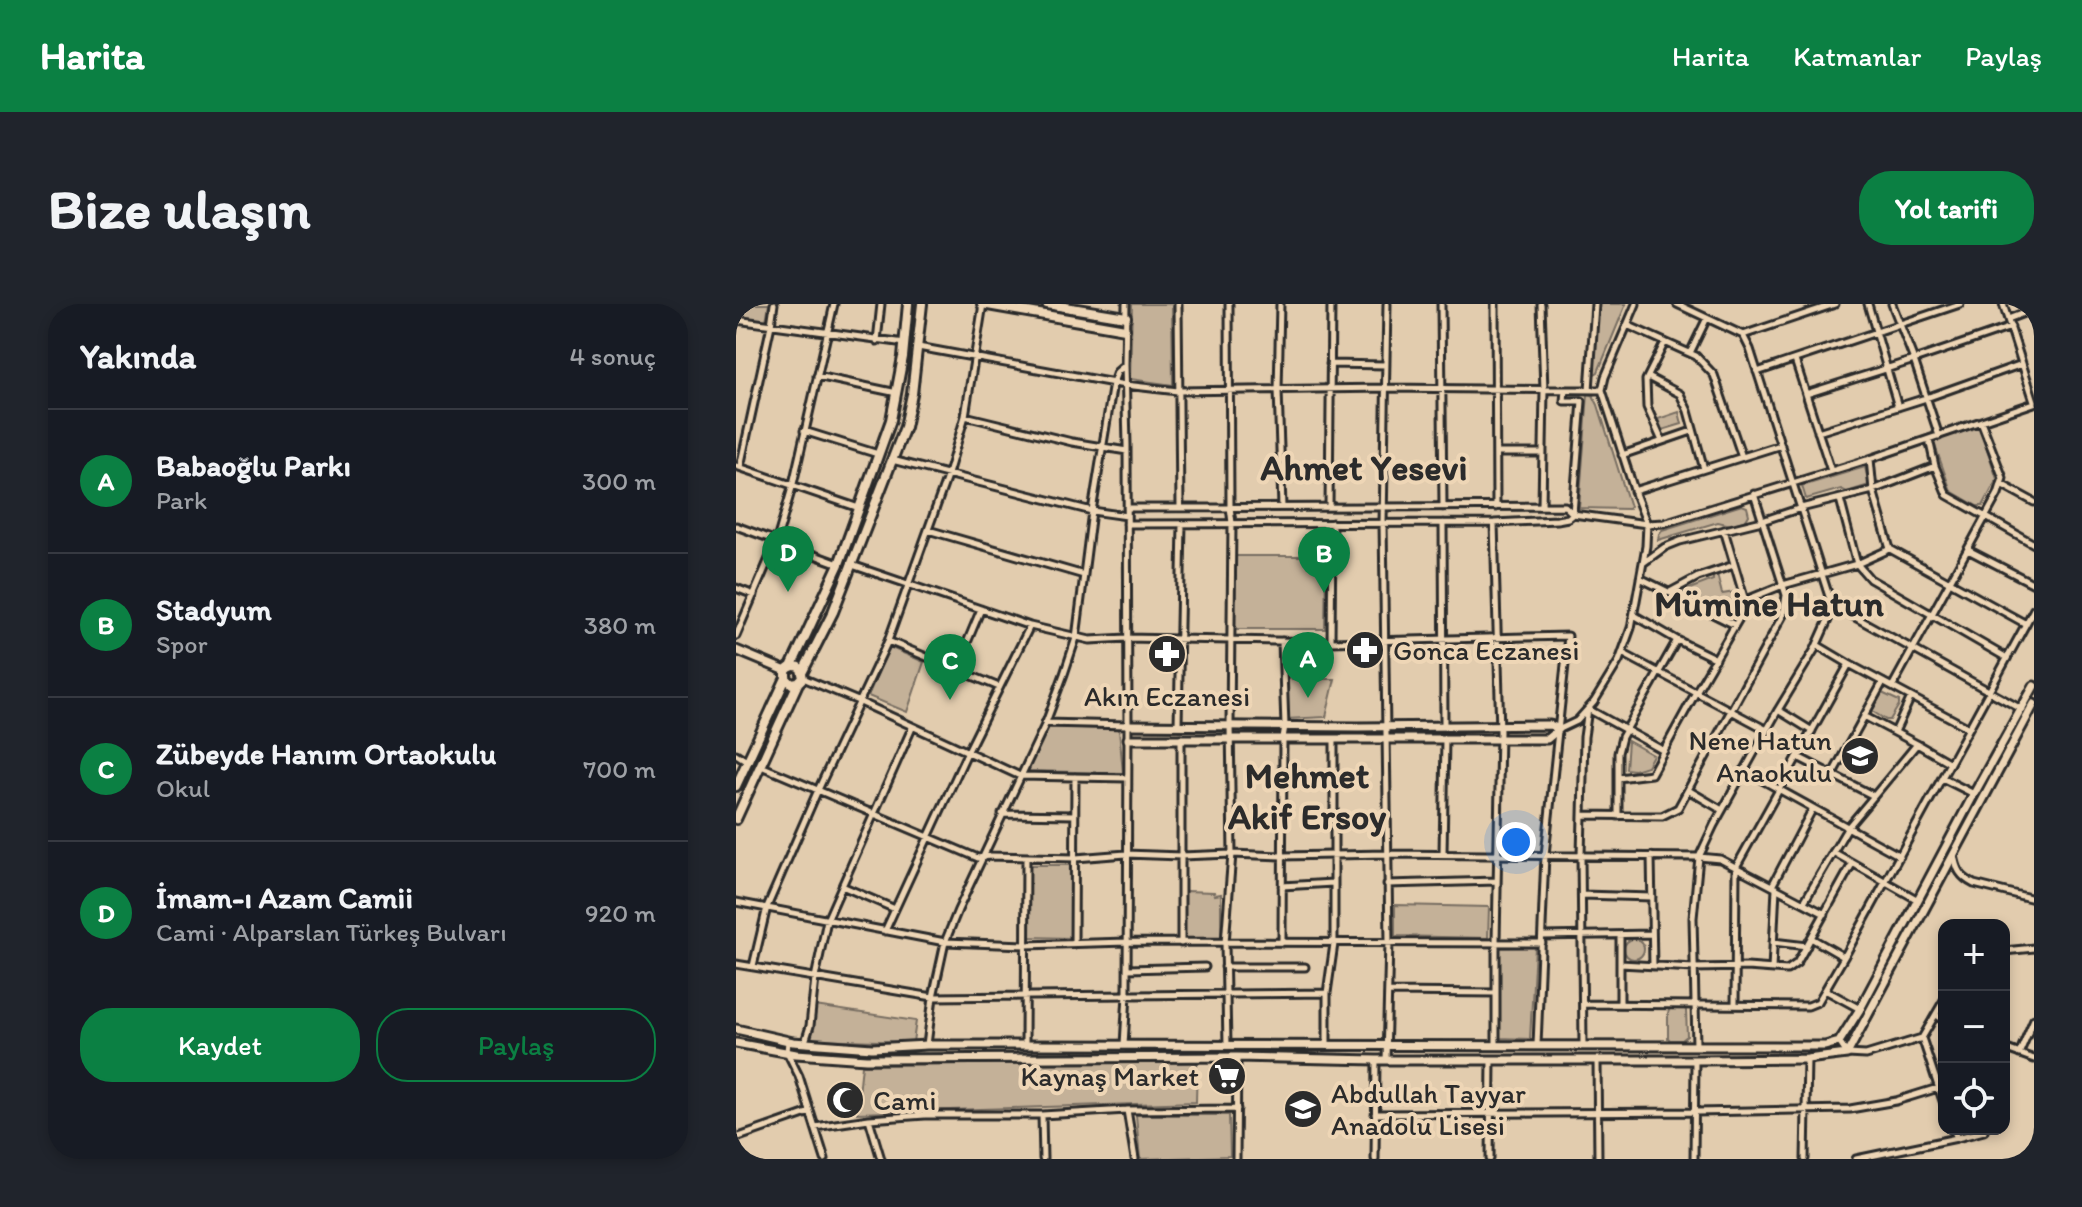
<!DOCTYPE html>
<html lang="tr">
<meta charset="utf-8">
<style>
:root{--surface:#171b24;--page:#20242c;--text:#f1f3f6;--muted:#9ea1a6;--line:#363941;--accent:#0b8043}
body{margin:0;font-family:Itim,sans-serif;background:var(--page);color:var(--text)}
.controls{position:absolute;right:24px;bottom:24px;display:grid;overflow:hidden;border-radius:16px;box-shadow:0 4px 12px #0003}
.controls button{width:72px;height:72px;display:grid;place-items:center;padding:0;border:0;border-bottom:2px solid var(--line);background:var(--surface);color:var(--text);font:40px sans-serif}
.you{position:absolute;left:780px;top:538px;width:28px;height:28px;margin:-20px;border:6px solid #fff;border-radius:50%;background:#1a73e8;box-shadow:0 0 0 12px #1a73e833}
.badge{display:grid;place-items:center;width:52px;height:52px;border-radius:50%;background:var(--accent);color:#fff;font-size:26px;font-weight:700}
.pin{position:absolute;translate:-50% -66px;filter:drop-shadow(0 2px 4px #0008)}
.pin::after{content:'';position:absolute;top:42px;width:28px;height:24px;background:inherit;clip-path:polygon(0 0,100% 0,50% 100%)}
.list{margin:0;padding:0;list-style:none}
h2{display:flex;justify-content:space-between;align-items:center;height:104px;margin:0;padding:0 32px;font-size:34px}
h2 small{font-size:26px;font-weight:400;color:var(--muted)}
.list li{display:grid;grid-template-columns:52px 1fr auto;gap:24px;align-items:center;box-sizing:border-box;height:144px;padding:0 32px;border-top:2px solid var(--line)}
.list b{display:block;font-size:30px;white-space:nowrap}
.list p{margin:0;font-size:26px;white-space:nowrap;color:var(--muted)}
.list em{font-size:26px;font-style:normal;color:var(--muted)}
.actions{display:flex;gap:16px;padding:24px 32px}
.actions a{flex:1;padding:18px 0;border:2px solid var(--accent);border-radius:32px;text-align:center;font-size:28px;color:var(--accent)}
.actions .main{background:var(--accent);color:#fff}
.icon{flex:none;width:44px;height:44px;fill:none;stroke:currentColor;stroke-width:2;stroke-linecap:round;stroke-linejoin:round}
.map{position:relative;flex:none;width:1298px;height:855px;overflow:hidden;border-radius:32px}
header{display:flex;align-items:center;gap:48px;box-sizing:border-box;height:112px;padding:0 40px;background:var(--accent);color:#fff}
header strong{font-size:38px}
nav{display:flex;gap:44px;margin-inline-start:auto;font-size:28px}
.intro{display:flex;align-items:center;justify-content:space-between;box-sizing:border-box;height:192px;padding:0 48px}
h1{margin:0;font-size:56px}
.button{padding:20px 36px;border-radius:32px;background:var(--accent);color:#fff;font-size:28px;font-weight:700}
main{display:flex;gap:48px;padding:0 48px}
aside{flex:1;background:var(--surface);border-radius:32px;box-shadow:0 4px 12px #0003}
.map>svg:first-child{display:block}
.green{fill:#c4b198;stroke:#786e62;stroke-width:2}
.lines{fill:none;stroke-linecap:round;stroke-linejoin:round}
.minor-casing{stroke:#2b2b2b;stroke-width:11}
.tertiary-casing{stroke:#2b2b2b;stroke-width:13}
.secondary-casing{stroke:#2b2b2b;stroke-width:14}
.minor{stroke:#eed6b6;stroke-width:5}
.tertiary{stroke:#eed6b6;stroke-width:7}
.secondary{stroke:#eed6b6;stroke-width:8}
.labels{text-anchor:middle;dominant-baseline:central;stroke-width:8;stroke-linejoin:round;paint-order:stroke}
.poi-label{font-size:28px;fill:#2b2b2b;stroke:#eed6b6;text-anchor:start}
.district-label{font-size:36px;font-weight:bold;fill:#2b2b2b;stroke:#eed6b6}
</style>
<header>
<strong>Harita</strong>
<nav><a>Harita</a><a>Katmanlar</a><a>Paylaş</a></nav>
</header>
<div class="intro"><h1>Bize ulaşın</h1><a class="button">Yol tarifi</a></div>
<main>
<aside>
<h2>Yakında<small>4 sonuç</small></h2>
<ul class="list">
<li><span class="badge">A</span><div><b>Babaoğlu Parkı</b><p>Park</p></div><em>300 m</em></li>
<li><span class="badge">B</span><div><b>Stadyum</b><p>Spor</p></div><em>380 m</em></li>
<li><span class="badge">C</span><div><b>Zübeyde Hanım Ortaokulu</b><p>Okul</p></div><em>700 m</em></li>
<li><span class="badge">D</span><div><b>İmam-ı Azam Camii</b><p>Cami · Alparslan Türkeş Bulvarı</p></div><em>920 m</em></li>
</ul>
<div class="actions"><a class="main">Kaydet</a><a>Paylaş</a></div>
</aside>
<div class="map">
<svg width="1298" height="855" viewBox="0 0 1298 855">
<rect width="100%" height="100%" fill="#e2ccae"/>
<filter id="ink" filterUnits="userSpaceOnUse"><feTurbulence type="fractalNoise" baseFrequency=".0125" numOctaves="2"/><feDisplacementMap in="SourceGraphic" scale="16" xChannelSelector="R" yChannelSelector="G"/><feConvolveMatrix kernelMatrix="1 2 1 2 8 2 1 2 1" color-interpolation-filters="sRGB"/></filter>
<g filter="url(#ink)">
<!-- green -->
<path class="green" d="M0 0H33L30 17 0 12Z
M396 0H436L437 81 394 75Z
M863 0H890L862 68 857 71Z
M852 90 857 91 862 101 894 203 892 205 843 204Z
M943 108 946 120 926 126 922 115Z
M1243 121 1261 175 1247 202H1241L1215 187 1197 136Z
M1129 163 1133 181 1111 188 1105 185 1070 195 1066 182Z
M1006 201 1011 203 1013 211 1010 216 995 221 982 218 922 236 923 230 926 226Z
M497 252H590L589 325H497Z
M981 270 986 290 999 288 996 303 990 310 948 290V287L977 276V272Z
M153 343 188 358 171 408 132 392Z
M550 375H599L590 413 550 415Z
M1146 389 1163 397V401L1154 416H1150L1136 407Z
M312 423 383 425 387 469 291 467Z
M892 437 917 451 911 462 898 466 890 465Z
M294 561H335V634L293 633Z
M449 587 478 588 479 591 485 590V635H448Z
M659 601 753 603 752 634 659 632Z
M888 645a10 10 0 1 1 20 0a10 10 0 1 1-20 0Z
M799 643 794 735 763 734 764 644Z
M79 702 180 717 177 738 75 735Z
M934 704H947L950 706 951 732 946 736H934L932 734V709Z
M461 758 460 798 121 809 126 761Z
M400 811H493L494 852 404 855Z"/>
<g class="lines">
<!-- minor casing -->
<g class="minor-casing">
<path id="minor" d="M442 0 444 203
M544 0 542 86 546 203
M705 0 707 203
M759 0 760 203
M805 0 808 86 806 202
M941 0 1007 31 1014 45 1097 305 1079 345 1042 406 978 521 963 553 957 614 960 741
M1132 0 1162 103
M1156 0 1178 56 1203 132
M1267 0 1298 97
M1272 15 1298 5
M0 16 169 39
M891 21 960 52 978 71 1006 153
M1007 31 1099 0
M141 37 145 0
M182 43 389 81 442 87 650 84 866 86
M954 49 971 14
M1059 56 1095 167
M594 60 650 61
M1021 68 1224 0
M81 72 161 89
M912 73 944 90 952 107 968 165
M829 86 828 97H846L837 209
M853 86 859 0
M1070 90 1178 56 1275 23
M229 112 336 138 391 147
M68 127 142 150
M1082 128 1190 94 1286 60
M1193 135 1199 162 1211 191 1298 240
M926 137 911 103 910 76 929 38
M760 149H807
M886 151 956 127
M1134 155 1137 186 1154 245 1290 320
M156 156 356 207 391 212
M0 162 123 204
M4 163 35 21 38 0
M545 171 593 170
M1265 180 1298 198
M898 187 1045 141
M1104 195 1121 260 1134 275 1271 354
M593 203 595 0
M391 204 829 202 837 210 911 220 928 219 1131 156 1298 99
M707 219 708 422
M758 219 764 428 760 638V741
M391 220 758 219 821 216 832 214 837 210
M0 222 103 260
M192 226 348 271
M988 226 1010 300
M1232 246 1298 280
M907 259 929 243 944 237 1026 217 1065 204 1137 186 1199 162
M116 261 294 322 354 336 391 334 595 338 832 332 809 551 801 741
M904 274 999 321
M0 284 18 291
M934 288 962 273 998 261
M1097 305 1108 307 1287 406
M898 311 941 336 980 355
M0 332 41 236 57 180 98 0
M152 337 263 383
M546 337 549 422 547 434 546 639
M595 338 596 219
M1081 341 1113 360 1233 424
M886 349 1031 426
M220 365 245 305
M67 374 122 397 284 472 391 474
M1156 383 1262 190 1267 174 1245 117
M1042 406 1076 427
M1128 412 1181 440
M309 419 392 421
M442 421 446 220
M824 425 841 417 858 398 883 357 895 324 910 242 911 220 900 192 866 86 869 73 900 0
M1159 428 1175 393
M0 450 11 457
M1062 453 1138 492 1181 440 1214 459
M25 462 242 554 253 552 340 554 390 550 445 552 496 550 546 552 651 550 963 553 984 555 1089 610
M1008 466 1164 552
M1096 471 1147 378
M882 474 915 470 960 388 1015 294 1047 281 1121 260 1154 245
M1206 474 1238 490
M952 486 986 506
M266 510 339 511
M846 511 926 512 942 504 1047 311 1050 291 1018 190
M882 512V449L886 433 941 336
M1097 548 1182 596
M707 550 709 435
M1218 550C1220 565 1224 573 1238 580L1298 595
M915 552 917 662
M651 580 761 577
M106 582 159 605
M546 582 597 579
M1036 582 1077 504
M846 591 916 593
M0 598 209 638 289 641 391 638 806 639
M1068 598 1112 523 1138 492
M149 627 231 449 294 322
M806 632 916 630
M1075 634 1108 653
M1037 638 1071 642
M445 639V434
M338 640 339 473
M1268 647 1298 644
M0 660 197 693 591 689
M884 660 958 664 1011 663 1051 666 1061 659 1116 560
M17 662 31 603 82 486 152 337 212 170 229 112 247 0
M489 663H569
M391 665 469 663
M1036 665 1040 584
M1089 686 1124 705
M653 688 760 689
M847 700 1072 702 1082 698 1111 648 1298 305
M884 700V631
M999 701 1000 563 1113 360
M1200 711 1208 716
M1186 734 1208 800
M52 737 51 748 63 772 89 855
M69 738 74 722 79 674 91 616 176 424
M1103 738 1111 750 1130 751 1186 734 1208 696
M191 741 197 693 209 638 222 606 309 421 328 370 340 334 356 207 377 79 381 68 388 62
M289 741 290 553
M388 741 391 690 392 421 391 141 389 61 390 0
M491 741 489 639 496 550 494 421 496 219 494 203 493 0
M847 741 845 551 848 433 852 405 928 447
M591 742V689L598 640V435
M1268 744 1298 755
M1283 750 1298 715
M650 756 653 638 647 219 651 0
M861 756 862 855
M391 806 399 855
M639 810 959 808 1114 805 1160 797 1202 784
M306 811 307 855
M133 815 189 811H306L391 806 501 805
M79 823 133 815 145 855
M0 834 74 808
M1221 834 1248 827
M500 855 501 754
M639 855 640 756
M754 855 755 756
M958 855 959 756
M1069 855 1071 755
M1120 855 1221 834 1217 825"/>
</g>
<!-- tertiary casing -->
<g class="tertiary-casing">
<path id="tertiary" d="M0 346 50 367
M392 421 622 423 814 421 823 425
M392 435H811L823 425
M0 725 57 738 136 744 191 741 1089 742 1103 738 1124 705 1238 490 1298 382
M0 739 60 750 130 755 501 753 640 756H959L1071 755 1111 750 1298 400"/>
</g>
<!-- secondary casing -->
<g class="secondary-casing">
<path id="secondary" d="M246 0 389 25
M311 0 390 13
M55 363 103 260 155 116 167 53 172 0
M67 367 97 308 169 123 176 90 186 0
M0 482 50 374
M0 515 62 379 67 374 65 365C60 360 54 362 50 367V374L56 380 62 379"/>
</g>
<!-- minor -->
<use href="#minor" class="minor"/>
<!-- tertiary -->
<use href="#tertiary" class="tertiary"/>
<!-- secondary -->
<use href="#secondary" class="secondary"/>
</g>
</g>
<!-- icons -->
<defs>
<g id="pharmacy-disc" transform="scale(2)"><circle r="9.5" fill="#2b2b2b" stroke="#eed6b6"/><path d="M-2-6h4v4h4v4h-4v4h-4v-4h-4v-4h4Z" fill="#fff"/></g>
<g id="school-disc" transform="scale(2)"><circle r="9.5" fill="#2b2b2b" stroke="#eed6b6"/><path d="M0-5L7-2L0 1L-7-2ZM-4 1L0 2.5L4 1V4Q0 6-4 4Z" fill="#fff"/></g>
<g id="supermarket-disc" transform="scale(2)"><circle r="9.5" fill="#2b2b2b" stroke="#eed6b6"/><path d="M-6-5.5h2.5l.6 2H6L4.5 2H-2.5L-4.4-4H-6ZM-1.5 3.2a1.3 1.3 0 1 0 .1 0ZM3 3.2a1.3 1.3 0 1 0 .1 0Z" fill="#fff"/></g>
<g id="mosque-disc" transform="scale(2)"><circle r="9.5" fill="#2b2b2b" stroke="#eed6b6"/><path d="M3.5-4.9A6 6 0 1 0 3.5 4.9A5 5 0 1 1 3.5-4.9Z" fill="#fff"/></g>
</defs>
<g fill-rule="evenodd">
<use href="#pharmacy-disc" x="629" y="346"/>
<use href="#pharmacy-disc" x="431" y="350"/>
<use href="#school-disc" x="1124" y="452"/>
<use href="#supermarket-disc" x="491" y="772"/>
<use href="#mosque-disc" x="109" y="796"/>
<use href="#school-disc" x="567" y="805"/>
</g>
<g class="labels">
<!-- poi labels -->
<g class="poi-label">
<text x="657" y="346">Gonca Eczanesi</text>
<text x="431" y="392" text-anchor="middle">Akın Eczanesi</text>
<text x="1096" y="436" text-anchor="end">Nene Hatun<tspan x="1096" dy="32">Anaokulu</tspan></text>
<text x="463" y="772" text-anchor="end">Kaynaş Market</text>
<text x="595" y="789">Abdullah Tayyar<tspan x="595" dy="32">Anadolu Lisesi</tspan></text>
<text x="137" y="796">Cami</text>
</g>
<!-- district labels -->
<g class="district-label">
<text x="628" y="163">Ahmet Yesevi</text>
<text x="1033" y="299">Mümine Hatun</text>
<text x="571" y="471">Mehmet<tspan x="571" dy="41">Akif Ersoy</tspan></text>
</g>
</g>
</svg>
<div class="controls">
<button>+</button>
<button>−</button>
<button><svg class="icon" aria-label="locate" viewBox="0 0 24 24"><circle cx="12" cy="12" r="6"/><path d="M12 2v4M12 18v4M2 12h4M18 12h4"/></svg></button>
</div>
<div class="you"></div>
<div class="pin badge" style="left:572px;top:394px">A</div>
<div class="pin badge" style="left:588px;top:289px">B</div>
<div class="pin badge" style="left:214px;top:396px">C</div>
<div class="pin badge" style="left:52px;top:288px">D</div>
</div>
</main>
